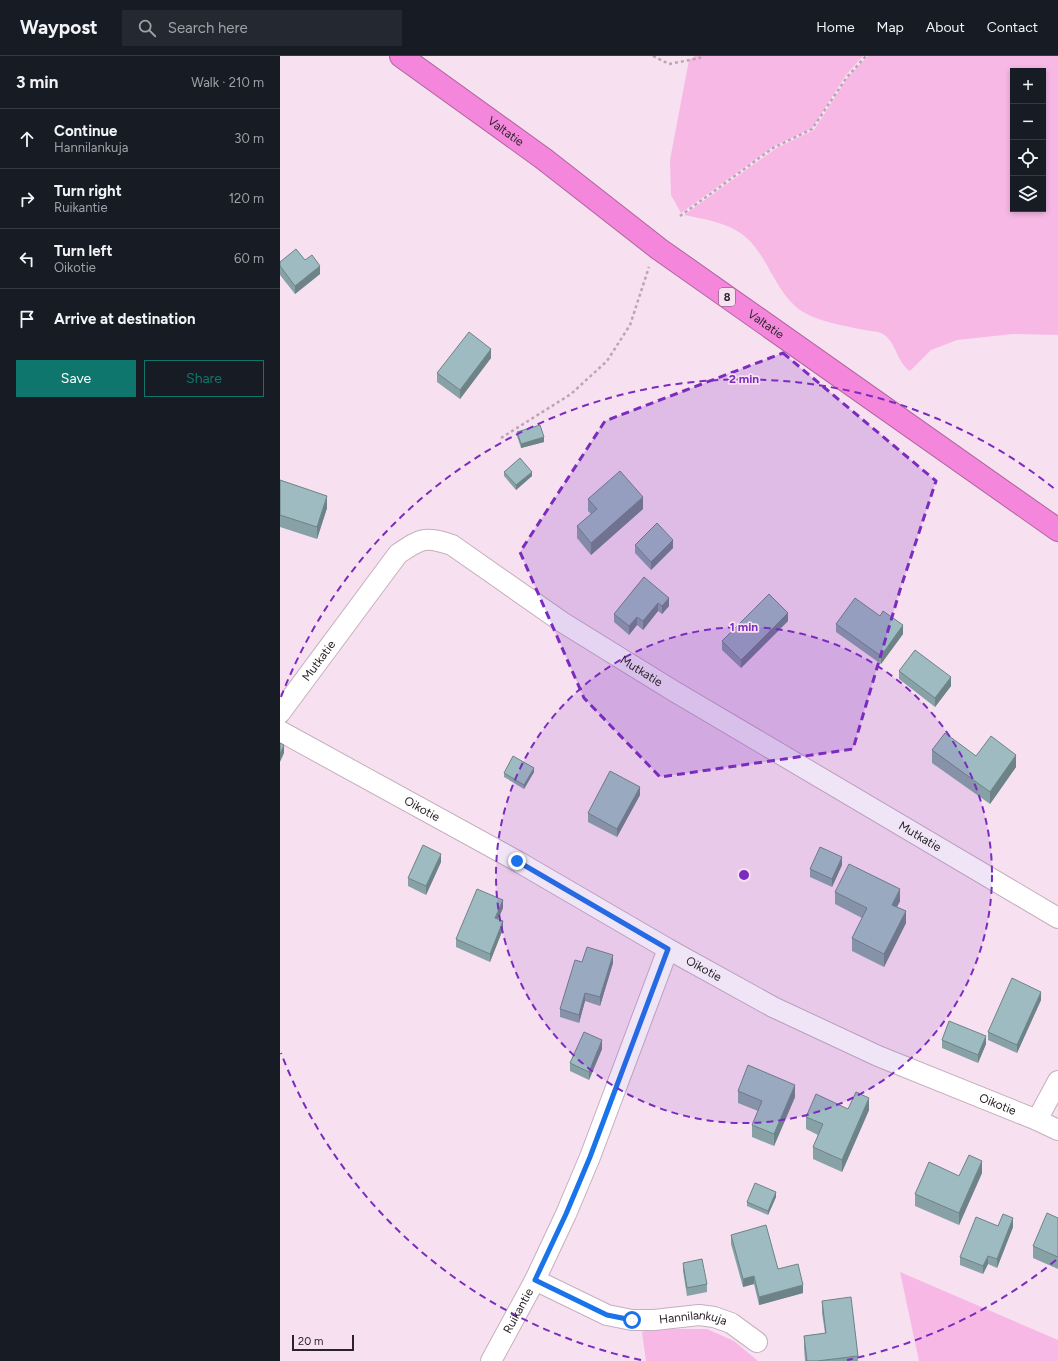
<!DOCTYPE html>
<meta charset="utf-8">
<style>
:root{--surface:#171b24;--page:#242831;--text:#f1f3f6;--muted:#9ea1a6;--line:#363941;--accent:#0f766e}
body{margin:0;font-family:Figtree,sans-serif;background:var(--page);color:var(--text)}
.controls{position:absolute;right:12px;top:12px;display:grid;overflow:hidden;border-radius:0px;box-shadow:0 2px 6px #0003}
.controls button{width:36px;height:36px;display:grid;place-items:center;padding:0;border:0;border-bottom:1px solid var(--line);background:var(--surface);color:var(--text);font:20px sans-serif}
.scale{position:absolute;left:12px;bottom:10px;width:62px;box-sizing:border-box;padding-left:4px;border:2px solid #2b2329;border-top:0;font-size:11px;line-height:14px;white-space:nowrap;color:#2b2329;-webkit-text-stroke:3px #f7e0f0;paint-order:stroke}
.stop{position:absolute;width:12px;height:12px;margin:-9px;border:3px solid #1a73e8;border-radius:50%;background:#fff}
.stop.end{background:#1a73e8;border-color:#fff;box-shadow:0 1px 4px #0008}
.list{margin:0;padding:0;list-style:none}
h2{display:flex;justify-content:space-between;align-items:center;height:52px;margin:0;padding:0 16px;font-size:17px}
h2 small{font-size:13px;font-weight:400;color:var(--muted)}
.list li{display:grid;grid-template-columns:26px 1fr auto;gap:12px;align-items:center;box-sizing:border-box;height:60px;padding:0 16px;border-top:1px solid var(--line)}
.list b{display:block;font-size:15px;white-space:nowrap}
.list p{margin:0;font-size:13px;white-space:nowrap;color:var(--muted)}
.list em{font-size:13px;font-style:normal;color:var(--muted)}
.actions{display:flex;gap:8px;padding:12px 16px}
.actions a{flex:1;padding:9px 0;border:1px solid var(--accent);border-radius:0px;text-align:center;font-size:14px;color:var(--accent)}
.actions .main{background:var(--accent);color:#fff}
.icon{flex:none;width:22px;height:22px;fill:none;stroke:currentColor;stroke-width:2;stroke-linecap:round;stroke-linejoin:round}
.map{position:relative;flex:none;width:778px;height:1305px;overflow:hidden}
header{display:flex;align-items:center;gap:24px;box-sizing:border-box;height:56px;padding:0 20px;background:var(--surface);border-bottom:1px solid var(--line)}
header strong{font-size:19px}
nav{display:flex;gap:22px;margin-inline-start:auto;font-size:14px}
.search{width:280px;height:36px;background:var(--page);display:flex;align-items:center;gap:10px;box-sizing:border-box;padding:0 14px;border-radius:0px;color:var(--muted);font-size:15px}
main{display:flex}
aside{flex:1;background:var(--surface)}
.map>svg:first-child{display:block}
.green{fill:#f7b8e6;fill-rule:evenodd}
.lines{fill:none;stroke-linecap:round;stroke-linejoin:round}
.minor-casing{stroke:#c5afbf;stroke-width:22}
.highway-casing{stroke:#ae649d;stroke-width:24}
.path{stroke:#b9a6b3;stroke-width:2.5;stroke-dasharray:3 3;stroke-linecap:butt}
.minor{stroke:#fff;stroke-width:20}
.highway{stroke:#f487db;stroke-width:22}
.wall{fill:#87a1a6}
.shaded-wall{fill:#6e8387}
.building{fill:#9dbbc1;stroke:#6e8387}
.route{stroke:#1a73e8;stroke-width:5}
.marked{fill:#7b2cbf;fill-opacity:0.2;stroke:#7b2cbf;stroke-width:3;stroke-dasharray:8 5;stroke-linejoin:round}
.ring{fill:none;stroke:#7b2cbf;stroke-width:2;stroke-dasharray:7 5}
.labels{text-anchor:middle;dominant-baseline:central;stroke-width:3.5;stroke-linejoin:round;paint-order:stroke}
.shield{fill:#f7e0f0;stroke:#685c65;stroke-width:1}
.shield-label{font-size:11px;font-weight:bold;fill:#2b2329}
.street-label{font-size:12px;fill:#2b2329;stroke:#f7e0f0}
.centre{fill:#7b2cbf;stroke:#f7e0f0;stroke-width:2}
.ring-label{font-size:12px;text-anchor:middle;font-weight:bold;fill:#7b2cbf;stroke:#f7e0f0;stroke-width:3.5;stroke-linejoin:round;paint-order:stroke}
</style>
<header>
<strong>Waypost</strong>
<div class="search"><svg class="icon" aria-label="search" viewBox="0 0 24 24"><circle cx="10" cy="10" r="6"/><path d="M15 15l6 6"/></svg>Search here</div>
<nav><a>Home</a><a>Map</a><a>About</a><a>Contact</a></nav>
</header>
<main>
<aside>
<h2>3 min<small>Walk · 210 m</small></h2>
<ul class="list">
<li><svg class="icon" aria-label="ahead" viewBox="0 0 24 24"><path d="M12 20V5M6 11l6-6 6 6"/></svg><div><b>Continue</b><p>Hannilankuja</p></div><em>30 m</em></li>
<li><svg class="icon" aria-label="right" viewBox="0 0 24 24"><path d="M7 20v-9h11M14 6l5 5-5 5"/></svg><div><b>Turn right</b><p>Ruikantie</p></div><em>120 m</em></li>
<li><svg class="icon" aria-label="left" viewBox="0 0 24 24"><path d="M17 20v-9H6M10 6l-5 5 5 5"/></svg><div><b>Turn left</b><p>Oikotie</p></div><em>60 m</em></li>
<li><svg class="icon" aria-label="arrive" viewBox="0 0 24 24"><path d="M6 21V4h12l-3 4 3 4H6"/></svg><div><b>Arrive at destination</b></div></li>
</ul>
<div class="actions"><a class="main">Save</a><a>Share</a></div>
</aside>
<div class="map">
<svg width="778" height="1305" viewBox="0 0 778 1305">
<rect width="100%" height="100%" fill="#f7e0f0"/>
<!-- green -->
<path class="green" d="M415 0H583L566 19 532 72 494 90 401 157 391 139 390 104 409 4Z
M588 0H778V279L733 278 677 284 651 294 630 315C616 306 617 285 601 277 596 275 589 275 584 274 562 269 532 265 515 250 498 234 491 213 478 195 460 168 433 165 404 159L495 93 534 74 568 21ZM733 15H763V153H733Z
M620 1216 778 1284V1305H639Z
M371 1273H427L454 1285 478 1305H366L362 1276Z"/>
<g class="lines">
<!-- minor casing -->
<g class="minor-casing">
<g id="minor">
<path id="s1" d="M0 657 118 498C141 482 145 480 172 489L282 566 392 634 778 862"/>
<path id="s2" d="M0 675 237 805 388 893 493 951 598 1000 757 1064 778 1074"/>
<path d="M757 1064 778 1025"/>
<path id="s3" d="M255 1224 327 1259 352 1264H374L419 1259 434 1261 451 1267 477 1286"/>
<path id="s4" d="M211 1305 255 1224 286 1158 310 1101 388 893"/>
</g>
</g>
<!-- highway casing -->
<g class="highway-casing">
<g id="highway">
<path id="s5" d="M121 0 264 103 379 193 778 474"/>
</g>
</g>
<!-- path -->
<path class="path" d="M373 0 389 8 420 2V0
M400 160 493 92 532 73 567 21 586 0
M221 382 291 338 327 305 350 269 369 211"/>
<!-- minor -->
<use href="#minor" class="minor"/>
<!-- highway -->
<use href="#highway" class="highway"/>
</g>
<!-- wall -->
<path class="wall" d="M25 204 40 218 15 238 0 219V206Z
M211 302 180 343 157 326V317Z
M237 376 264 386 241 392 237 380Z
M224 416 252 420 236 434 224 420Z
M0 424 47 452 37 483 0 471Z
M308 443 363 453 311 499 297 482V470L311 458 308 455Z
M355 489 393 492 371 514 355 497Z
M364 521 389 550 382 558 378 555 363 574 357 569 349 579 334 566V558Z
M600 560 623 578 601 608 556 576V568Z
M508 565 461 612 442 594V585Z
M619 615 671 630 655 651 619 623Z
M652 694 696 700 736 711 710 748 652 707Z
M254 716 244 733 224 721V717Z
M360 739 337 781 308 766V757Z
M161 806 146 839 128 830V822Z
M562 809 552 831 530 821V813Z
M555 836 620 845 617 851 626 867 604 911 572 895V882L582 862 555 848Z
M223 852 218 863 223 873 210 906 176 891V883Z
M302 906 333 907 320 950 305 945 299 967 280 961V953Z
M761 944 737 997 708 984V976Z
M662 984 706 988 698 1007 662 992Z
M322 993 309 1024 290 1015V1007Z
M458 1035 515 1041 494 1090 472 1081V1069L478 1055 458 1047Z
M568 1053 589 1054 562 1116 533 1103V1091L538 1079 526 1073V1061Z
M702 1117 679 1169 635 1150V1138L679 1120Z
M496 1141 488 1159 467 1150V1146Z
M778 1162V1213L753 1202V1190Z
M718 1170 733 1171 717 1212 708 1208 703 1218 680 1209V1201Z
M451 1179 498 1213 523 1237 479 1249 474 1228 463 1231 451 1188Z
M403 1207 427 1228V1236L407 1240 403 1215Z
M542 1245 578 1300V1305H525L524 1292V1280L545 1277 542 1257Z"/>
<!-- shaded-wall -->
<path class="shaded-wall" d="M40 210V218L15 238V230Z
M211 293V302L180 343V334Z
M264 381V386L241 392V388Z
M252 416V420L236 434V429Z
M47 440V452L37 483V471Z
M363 441V453L311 499V487Z
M393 484V492L371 514V506Z
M389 542V550L382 558V550Z
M378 547V555L363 574V565Z
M508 557V565L461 612V604Z
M357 561V569L349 579V570Z
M623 569V578L601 608V600Z
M671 621V630L655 651V642Z
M4 689V697L0 706V698Z
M736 699V711L710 748V736Z
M254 712V716L244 733V729Z
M360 731V739L337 781V773Z
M161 798V806L146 839V830Z
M562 801V809L552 831V823Z
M620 833V845L612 861V849Z
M223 844V852L215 870V862Z
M626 855V867L604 911V898Z
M223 865V873L210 906V898Z
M333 899V907L320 950V941Z
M761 936V944L737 997V989Z
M305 937V945L299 967V959Z
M706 980V988L698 1007V999Z
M322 984V993L309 1024V1016Z
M515 1029V1041L494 1090V1078Z
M589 1042V1054L562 1116V1104Z
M702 1105V1117L679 1169V1157Z
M496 1136V1141L488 1159V1155Z
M733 1162V1171L717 1212V1203Z
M708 1200V1208L703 1218V1210Z
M474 1220V1228L463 1231V1223Z
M523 1229V1237L479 1249V1241Z"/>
<!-- building -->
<path class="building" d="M16 193 25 204 32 199 40 210 15 230 0 210V206Z
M189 276 211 293 180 334 157 317Z
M260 369 264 381 241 388 237 376Z
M240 402 252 416 236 429 224 416Z
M340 415 363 441 311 487 297 470 317 453 308 443Z
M0 424 47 440 37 471 0 459Z
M377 467 393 484 371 506 355 489Z
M364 521 389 542 382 550 378 547 363 565 357 561 349 570 334 558Z
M489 538 508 557 461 604 442 585Z
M575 542 600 560 603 555 623 569 601 600 556 568Z
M635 594 671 621 655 642 619 615Z
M665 677 696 700 711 680 736 699 710 736 652 694Z
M0 687 4 689 0 698Z
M233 700 254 712 244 729 224 717Z
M330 715 360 731 337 773 308 757Z
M143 789 161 798 146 830 128 822Z
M540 791 562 801 552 823 530 813Z
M569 808 620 833 612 849 626 855 604 898 572 882 587 852 555 836Z
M197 833 223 844 215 862 223 865 210 898 176 883Z
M307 891 333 899 320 941 305 937 299 959 280 953 295 904 302 906Z
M732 922 761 936 737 989 708 976Z
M669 965 706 980 698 999 662 984Z
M304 976 322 984 309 1016 290 1007Z
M468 1009 515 1029 494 1078 472 1069 482 1045 458 1035Z
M576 1036 589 1042 562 1104 533 1091 543 1068 526 1061 536 1038 568 1053Z
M689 1099 702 1105 679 1157 635 1138 649 1106 679 1120Z
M475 1127 496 1136 488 1155 467 1146Z
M767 1157 778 1162V1201L753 1190Z
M723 1158 733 1162 717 1203 708 1200 703 1210 680 1201 696 1161 718 1170Z
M486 1169 498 1213 518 1208 523 1229 479 1241 474 1220 463 1223 451 1179Z
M422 1203 427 1228 407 1232 403 1207Z
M571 1241 578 1300 537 1305H527L524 1280 546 1277 542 1245Z"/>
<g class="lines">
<!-- route -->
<path class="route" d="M237 805 388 893 310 1101 286 1158 255 1224 327 1259 352 1264"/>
</g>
<!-- marked area -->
<path class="marked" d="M503 297 656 425 620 534 573 693 380 721 304 642 240 496 325 365Z"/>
<!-- distance rings -->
<circle cx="464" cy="819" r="248" fill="#7b2cbf" fill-opacity=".12"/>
<g class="ring">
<circle cx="464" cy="819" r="248"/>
<path d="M776 1204A496 496 0 0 1 567 1304M361 1304A496 496 0 0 1 1 997M1 641A496 496 0 0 1 776 434"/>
</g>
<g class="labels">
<!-- shield labels -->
<rect class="shield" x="439" y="232" width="16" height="18" rx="3"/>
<g class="shield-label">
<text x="447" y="241">8</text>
</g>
<!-- street labels -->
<g class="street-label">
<text stroke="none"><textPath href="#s5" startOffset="129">Valtatie</textPath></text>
<text stroke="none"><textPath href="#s5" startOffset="453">Valtatie</textPath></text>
<text stroke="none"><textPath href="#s1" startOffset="65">Mutkatie</textPath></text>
<text stroke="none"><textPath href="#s1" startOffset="484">Mutkatie</textPath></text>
<text stroke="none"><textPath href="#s2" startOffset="162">Oikotie</textPath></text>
<text stroke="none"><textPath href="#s1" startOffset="808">Mutkatie</textPath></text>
<text stroke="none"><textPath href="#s2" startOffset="486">Oikotie</textPath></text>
<text stroke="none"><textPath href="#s2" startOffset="810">Oikotie</textPath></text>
<text stroke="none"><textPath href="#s4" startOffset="57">Ruikantie</textPath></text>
<text stroke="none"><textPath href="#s3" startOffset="167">Hannilankuja</textPath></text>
</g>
</g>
<circle cx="464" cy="819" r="6" class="centre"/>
<g class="ring-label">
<text x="464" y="327">2 min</text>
<text x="464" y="575">1 min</text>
</g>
</svg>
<div class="controls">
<button>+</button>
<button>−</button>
<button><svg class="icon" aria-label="locate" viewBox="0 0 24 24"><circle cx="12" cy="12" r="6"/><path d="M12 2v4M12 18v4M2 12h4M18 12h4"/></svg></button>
<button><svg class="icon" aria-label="layers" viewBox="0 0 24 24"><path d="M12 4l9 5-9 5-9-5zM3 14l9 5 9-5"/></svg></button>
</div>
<div class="scale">20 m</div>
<div class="stop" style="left:352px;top:1264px"></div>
<div class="stop end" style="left:237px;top:805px"></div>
</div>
</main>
